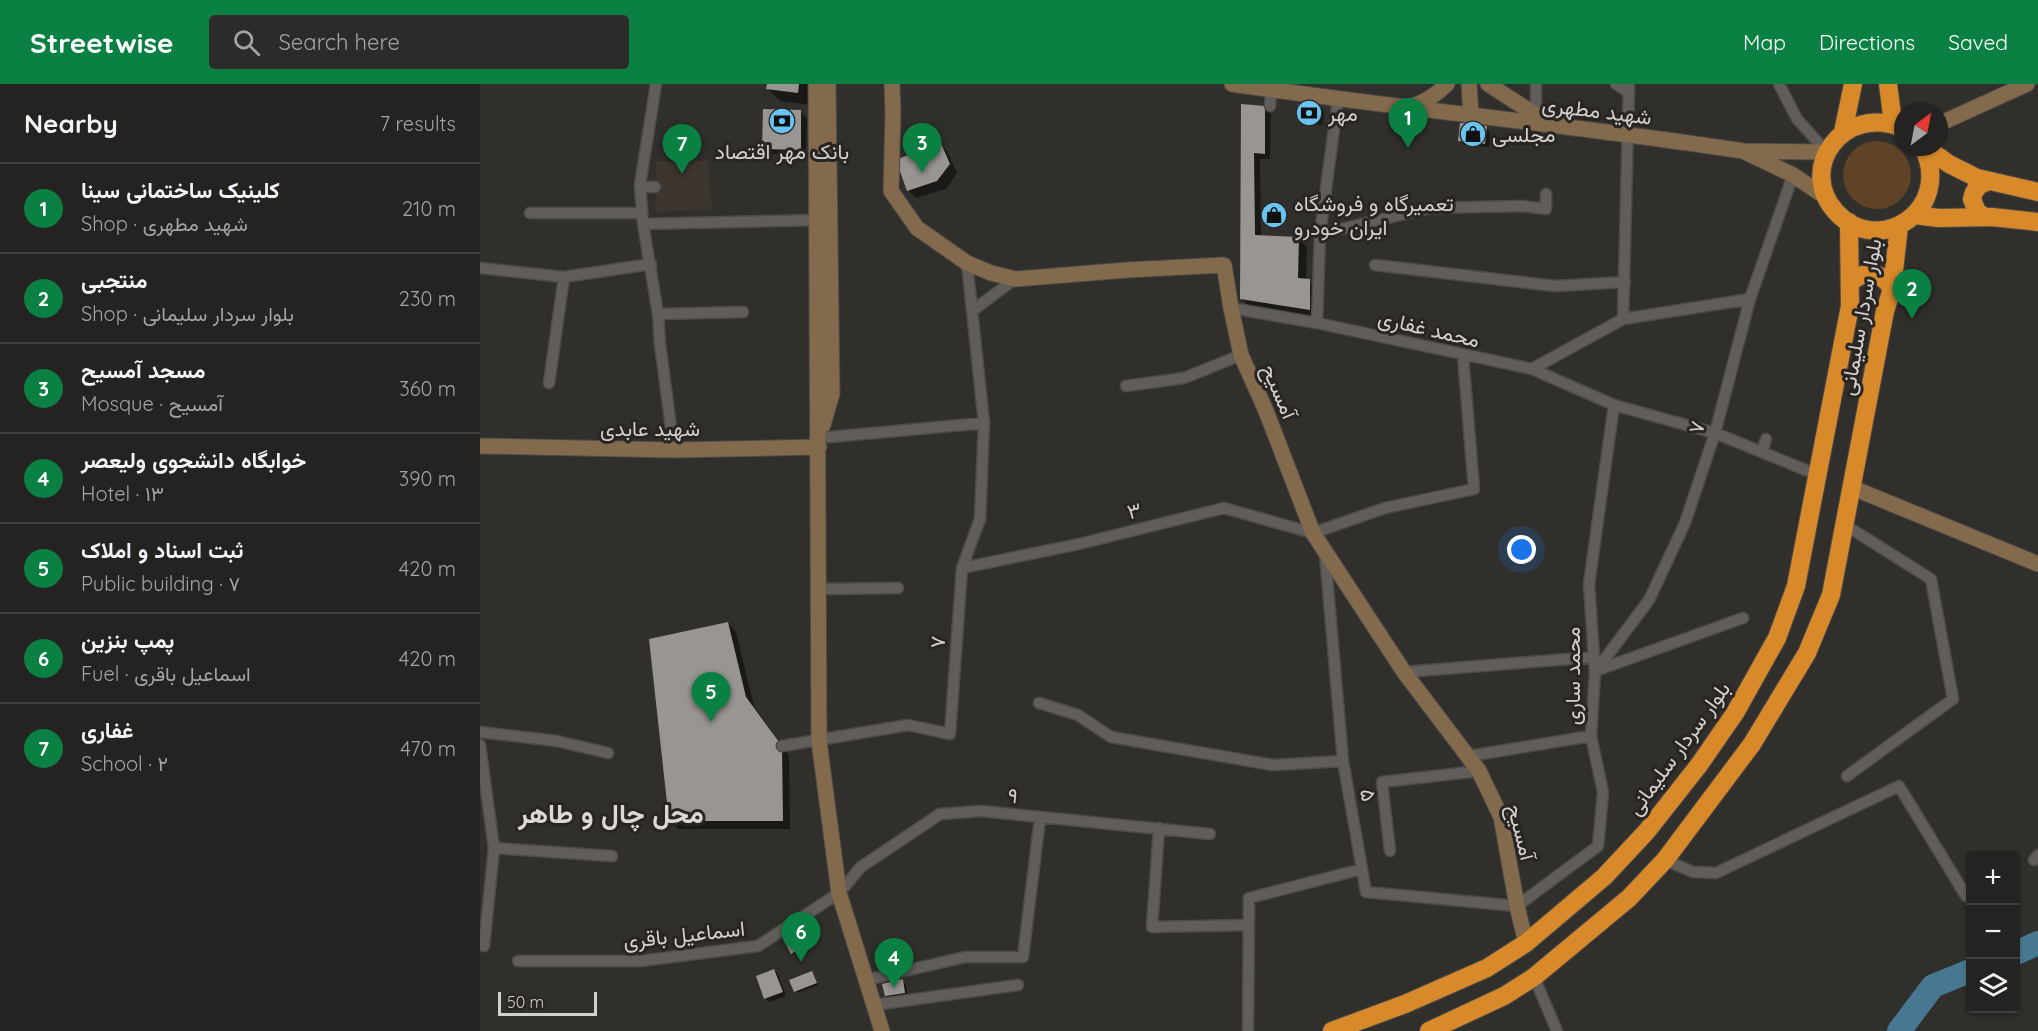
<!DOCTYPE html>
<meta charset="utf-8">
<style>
:root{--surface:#252321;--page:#2d2b2a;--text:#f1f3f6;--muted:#a3a4a5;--line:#42403f;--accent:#0b8043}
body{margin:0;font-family:Quicksand,Vazirmatn,sans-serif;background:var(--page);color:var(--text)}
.controls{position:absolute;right:18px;bottom:18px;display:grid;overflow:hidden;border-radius:6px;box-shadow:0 2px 4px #0004}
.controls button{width:54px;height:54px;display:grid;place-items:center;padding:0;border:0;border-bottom:2px solid var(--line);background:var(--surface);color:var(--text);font:30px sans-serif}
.compass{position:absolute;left:1414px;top:18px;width:54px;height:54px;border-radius:50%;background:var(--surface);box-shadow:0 2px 4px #0004;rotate:32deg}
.scale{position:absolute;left:18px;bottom:15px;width:99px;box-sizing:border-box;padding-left:6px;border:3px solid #d3d1cf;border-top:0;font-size:16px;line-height:21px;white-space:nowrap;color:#d3d1cf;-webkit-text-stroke:4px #282522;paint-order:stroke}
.you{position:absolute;left:1042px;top:466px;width:21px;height:21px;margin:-15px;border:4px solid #fff;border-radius:50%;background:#1a73e8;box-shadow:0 0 0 9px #1a73e833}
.badge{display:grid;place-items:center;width:39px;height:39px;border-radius:50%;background:var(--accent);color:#fff;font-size:20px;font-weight:700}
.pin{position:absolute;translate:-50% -50px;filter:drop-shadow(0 2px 3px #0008)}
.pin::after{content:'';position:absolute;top:32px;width:21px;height:18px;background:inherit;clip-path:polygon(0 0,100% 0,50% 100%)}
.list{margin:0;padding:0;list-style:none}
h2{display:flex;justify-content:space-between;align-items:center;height:78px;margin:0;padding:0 24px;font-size:26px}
h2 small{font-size:20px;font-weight:400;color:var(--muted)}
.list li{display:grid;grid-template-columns:39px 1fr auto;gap:18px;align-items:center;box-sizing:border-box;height:90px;padding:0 24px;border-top:2px solid var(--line)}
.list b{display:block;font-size:22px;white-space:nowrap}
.list p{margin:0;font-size:20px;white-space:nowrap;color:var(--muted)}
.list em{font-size:20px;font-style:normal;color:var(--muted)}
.icon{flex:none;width:33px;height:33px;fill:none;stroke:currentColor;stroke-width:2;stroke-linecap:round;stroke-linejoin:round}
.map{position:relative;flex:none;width:1558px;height:947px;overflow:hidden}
header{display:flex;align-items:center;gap:36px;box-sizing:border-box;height:84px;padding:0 30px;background:var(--accent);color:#fff}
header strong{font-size:28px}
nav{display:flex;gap:33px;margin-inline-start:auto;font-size:21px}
.search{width:420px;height:54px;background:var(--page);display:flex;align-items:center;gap:15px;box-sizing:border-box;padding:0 21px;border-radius:6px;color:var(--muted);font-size:22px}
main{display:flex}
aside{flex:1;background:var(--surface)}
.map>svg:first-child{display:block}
.built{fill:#3d362f}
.green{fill:#5f4327}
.shadow{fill:#0007}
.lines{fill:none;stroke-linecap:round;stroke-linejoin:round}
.river{stroke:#487891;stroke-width:24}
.building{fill:#999592}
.street-casing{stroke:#4d4b48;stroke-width:13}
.secondary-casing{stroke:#4d4b48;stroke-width:17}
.highway-casing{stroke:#4d4b48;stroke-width:20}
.street{stroke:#605d5a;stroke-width:10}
.secondary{stroke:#846a4c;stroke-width:15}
.highway{stroke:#d8892a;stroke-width:18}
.labels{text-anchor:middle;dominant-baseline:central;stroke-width:6;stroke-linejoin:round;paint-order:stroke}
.street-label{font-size:21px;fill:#d3d1cf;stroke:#282522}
.poi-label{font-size:21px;fill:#d3d1cf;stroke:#282522;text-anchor:start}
.district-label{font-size:27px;font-weight:bold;fill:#dcd9d5;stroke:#282522}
</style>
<header>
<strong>Streetwise</strong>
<div class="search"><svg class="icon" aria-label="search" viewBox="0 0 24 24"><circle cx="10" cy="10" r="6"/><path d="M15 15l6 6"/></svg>Search here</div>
<nav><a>Map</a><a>Directions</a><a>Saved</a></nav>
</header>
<main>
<aside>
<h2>Nearby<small>7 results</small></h2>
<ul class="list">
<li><span class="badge">1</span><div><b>کلینیک ساختمانی سینا</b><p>Shop · شهید مطهری</p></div><em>210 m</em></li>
<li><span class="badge">2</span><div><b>منتجبی</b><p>Shop · بلوار سردار سلیمانی</p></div><em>230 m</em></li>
<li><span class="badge">3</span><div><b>مسجد آمسیح</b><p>Mosque · آمسیح</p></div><em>360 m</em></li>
<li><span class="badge">4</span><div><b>خوابگاه دانشجوی ولیعصر</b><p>Hotel · ۱۳</p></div><em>390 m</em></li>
<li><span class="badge">5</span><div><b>ثبت اسناد و املاک</b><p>Public building · ۷</p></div><em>420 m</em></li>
<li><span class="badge">6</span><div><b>پمپ بنزین</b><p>Fuel · اسماعیل باقری</p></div><em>420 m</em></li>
<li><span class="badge">7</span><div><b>غفاری</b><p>School · ۲</p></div><em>470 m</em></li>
</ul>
</aside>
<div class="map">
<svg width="1558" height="947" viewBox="0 0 1558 947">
<rect width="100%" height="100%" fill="#312f2c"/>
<!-- built -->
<path class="built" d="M176 77H228L232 125 175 128Z"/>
<!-- green -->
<path class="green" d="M1363 91a34 34 0 1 1 68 0a34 34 0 1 1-68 0Z"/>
<!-- shadow -->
<path class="shadow" d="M288 0H329L330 21 300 17 288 5Z
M762 21 785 23 791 29 790 75H780L781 153 818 155 827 163 826 196 837 205 838 233 770 223 761 214Z
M840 23 844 27 843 41 822 40 818 36Z
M321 28 327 34 326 71 290 70 284 64Z
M1006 44 1010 48 1009 63 984 61 980 57Z
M459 59 467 67 477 89 466 105 436 114 428 106Z
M248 539 256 548 274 622 309 672 310 745H198L190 736Z
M332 844 339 857 313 870 312 869Z
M294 886 298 890 306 912 289 918 285 914Z
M333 891 338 901 317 909 315 907Z
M422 897 426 901 428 912 410 915 406 911Z"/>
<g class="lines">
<!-- river -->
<path class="river" d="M1536 869 1558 859
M1419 947 1453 902 1490 887"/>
</g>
<!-- building -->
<path class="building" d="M287 0H319L318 9 286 5Z
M761 20 785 22V70L774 69 775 151 819 153 818 194 830 195V226L760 215Z
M818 20 841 22 839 38 817 36Z
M283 25 321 26V66L282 65Z
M980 39 1007 42 1005 60 978 57Z
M460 57 470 80 457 97 427 107 416 76Z
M248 538 266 613 302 662 303 737H189L169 555Z
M331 841 338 855 311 870 303 855Z
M294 885 303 908 284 915 276 892Z
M332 887 337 899 314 908 309 896Z
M423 895 425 909 405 912 402 900Z"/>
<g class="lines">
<!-- street casing -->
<g class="street-casing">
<path id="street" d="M176 0 160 101 163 140 178 230 180 260 194 366
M1136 0 1149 9
M1299 0 1317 35 1347 68
M790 22 791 6
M1056 31V0
M160 103H175
M50 129H162
M163 140 338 136
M840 150 950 124 1042 122 1066 125V110
M895 181 1075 202 1145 198
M0 184 84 193 171 180
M751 224 837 239 1052 285 1134 321 1235 349 1338 391
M492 227 535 195
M178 230 263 228
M1143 235 1149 0
M837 239 840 150 858 15
M1052 285 1143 235 1270 215
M69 299 84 193
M646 302 704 294 761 271
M339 354 504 339
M1282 368 1286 355
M1365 441 1451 495 1473 615 1367 692
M845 470 863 677 886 808 1037 822 1118 762 1123 708 1111 652 1115 588 1109 500 1134 321
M482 484 599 460 744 424 833 449 905 424 994 405 983 272
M339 505 418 504
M1115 587 1263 534
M924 588 1114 573
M1115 588 1169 516 1205 439 1235 349 1270 215 1313 91
M559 619 598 631 631 653 793 681 863 677
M0 648 77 657 128 669
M0 661 14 764 4 862
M302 662 428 641 470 650 482 484 500 435 504 339 487 179
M989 672 1111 652
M679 744 672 843 768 841
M14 764 132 772
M910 767 902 698 999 687
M1185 776 1213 788 1236 789 1419 702 1486 812
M1554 776 1558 771
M38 877H160L278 862 359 809 381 783 460 730 501 727 730 750
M1054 893 1077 947
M386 896 485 873H543L560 734
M394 921 538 901
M768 947 769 814 882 785"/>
</g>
<!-- secondary casing -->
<g class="secondary-casing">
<path id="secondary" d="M336 0 339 657 359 809 402 947
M412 0 413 29 411 107 437 144 487 179 511 189 535 195 647 186 744 181 751 224 761 271 786 327 833 449 924 588 999 687 1021 733 1037 822 1046 859
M752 0C922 25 1093 41 1263 67
M989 0 991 32
M1008 0 1056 31 1069 37
M932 22C946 18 956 11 967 0
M1459 40 1547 0
M1347 114 1313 91 1263 67 1347 68
M343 341 352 310 348 0
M0 362 194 366 339 363
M1373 404 1558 480"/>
</g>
<!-- highway casing -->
<g class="highway-casing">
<path id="highway" d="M1408 0 1413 39
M1423 44C1364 19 1316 84 1356 128 1399 175 1474 125 1443 63
M1363 48 1373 0
M1445 63 1469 80 1497 94 1558 108
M1435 131 1459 134 1512 133 1558 138
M1505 133 1497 128 1492 115C1494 104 1500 99 1511 97
M1370 199C1384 185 1402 187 1412 205
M852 947 925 920 1007 884 1046 859 1124 793 1167 747 1219 681 1255 629 1297 554 1316 502 1370 222 1369 138
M949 947 1024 912 1054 893 1149 814 1185 776 1272 660 1327 569 1351 511 1405 227 1412 205 1419 142"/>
</g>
<!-- street -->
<use href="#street" class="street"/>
<!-- secondary -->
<use href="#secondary" class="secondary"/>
<!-- highway -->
<use href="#highway" class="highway"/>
</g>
<!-- icons -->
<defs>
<g id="bank-disc" transform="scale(1.35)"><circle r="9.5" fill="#68c4f0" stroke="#282522"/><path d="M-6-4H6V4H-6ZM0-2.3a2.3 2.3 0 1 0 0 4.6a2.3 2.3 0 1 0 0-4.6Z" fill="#111"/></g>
<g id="shop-disc" transform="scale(1.35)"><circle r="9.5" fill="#68c4f0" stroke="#282522"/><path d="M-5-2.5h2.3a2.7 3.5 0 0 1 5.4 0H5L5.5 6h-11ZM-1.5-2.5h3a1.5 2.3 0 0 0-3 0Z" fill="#111"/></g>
</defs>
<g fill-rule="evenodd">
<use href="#bank-disc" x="829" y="29"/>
<use href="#bank-disc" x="302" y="37"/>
<use href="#shop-disc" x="993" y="50"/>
<use href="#shop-disc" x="794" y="131"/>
</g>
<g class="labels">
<!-- street labels -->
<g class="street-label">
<text transform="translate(1117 26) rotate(7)">شهید مطهری</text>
<text transform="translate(1380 233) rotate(-80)">بلوار سردار سلیمانی</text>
<text transform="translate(949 244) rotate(13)">محمد غفاری</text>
<text transform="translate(800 307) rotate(67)">آمسیح</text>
<text transform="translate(1216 343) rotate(-74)">۷</text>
<text x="170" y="344">شهید عابدی</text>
<text transform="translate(654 426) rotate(-14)">۳</text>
<text transform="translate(457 558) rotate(-86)">۷</text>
<text transform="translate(1092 592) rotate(-90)">محمد ساری</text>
<text transform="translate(1198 664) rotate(-54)">بلوار سردار سلیمانی</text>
<text transform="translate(533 711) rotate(7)">۹</text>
<text transform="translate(889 711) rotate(80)">۵</text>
<text transform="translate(1042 748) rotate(76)">آمسیح</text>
<text transform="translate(204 850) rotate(-6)">اسماعیل باقری</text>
</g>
<!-- poi labels -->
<g class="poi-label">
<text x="848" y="29">مهر</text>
<text x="1012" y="50">مجلسی</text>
<text x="302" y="67" text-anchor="middle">بانک مهر اقتصاد</text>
<text x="814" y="119">تعمیرگاه و فروشگاه<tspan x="814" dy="24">ایران خودرو</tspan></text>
</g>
<!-- district labels -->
<g class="district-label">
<text x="131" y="729">محل چال و طاهر</text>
</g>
</g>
</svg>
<div class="controls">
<button>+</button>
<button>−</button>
<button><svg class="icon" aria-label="layers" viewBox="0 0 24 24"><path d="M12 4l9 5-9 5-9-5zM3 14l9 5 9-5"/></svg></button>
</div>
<svg class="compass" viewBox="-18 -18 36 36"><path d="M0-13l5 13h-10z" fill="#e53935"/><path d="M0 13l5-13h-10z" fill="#a3a4a5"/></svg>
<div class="scale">50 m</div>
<div class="you"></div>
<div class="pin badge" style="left:928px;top:64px">1</div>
<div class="pin badge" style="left:1432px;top:235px">2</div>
<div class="pin badge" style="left:442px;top:89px">3</div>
<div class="pin badge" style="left:414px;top:904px">4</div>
<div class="pin badge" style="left:231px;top:638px">5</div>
<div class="pin badge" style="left:321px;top:878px">6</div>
<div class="pin badge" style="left:202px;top:90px">7</div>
</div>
</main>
